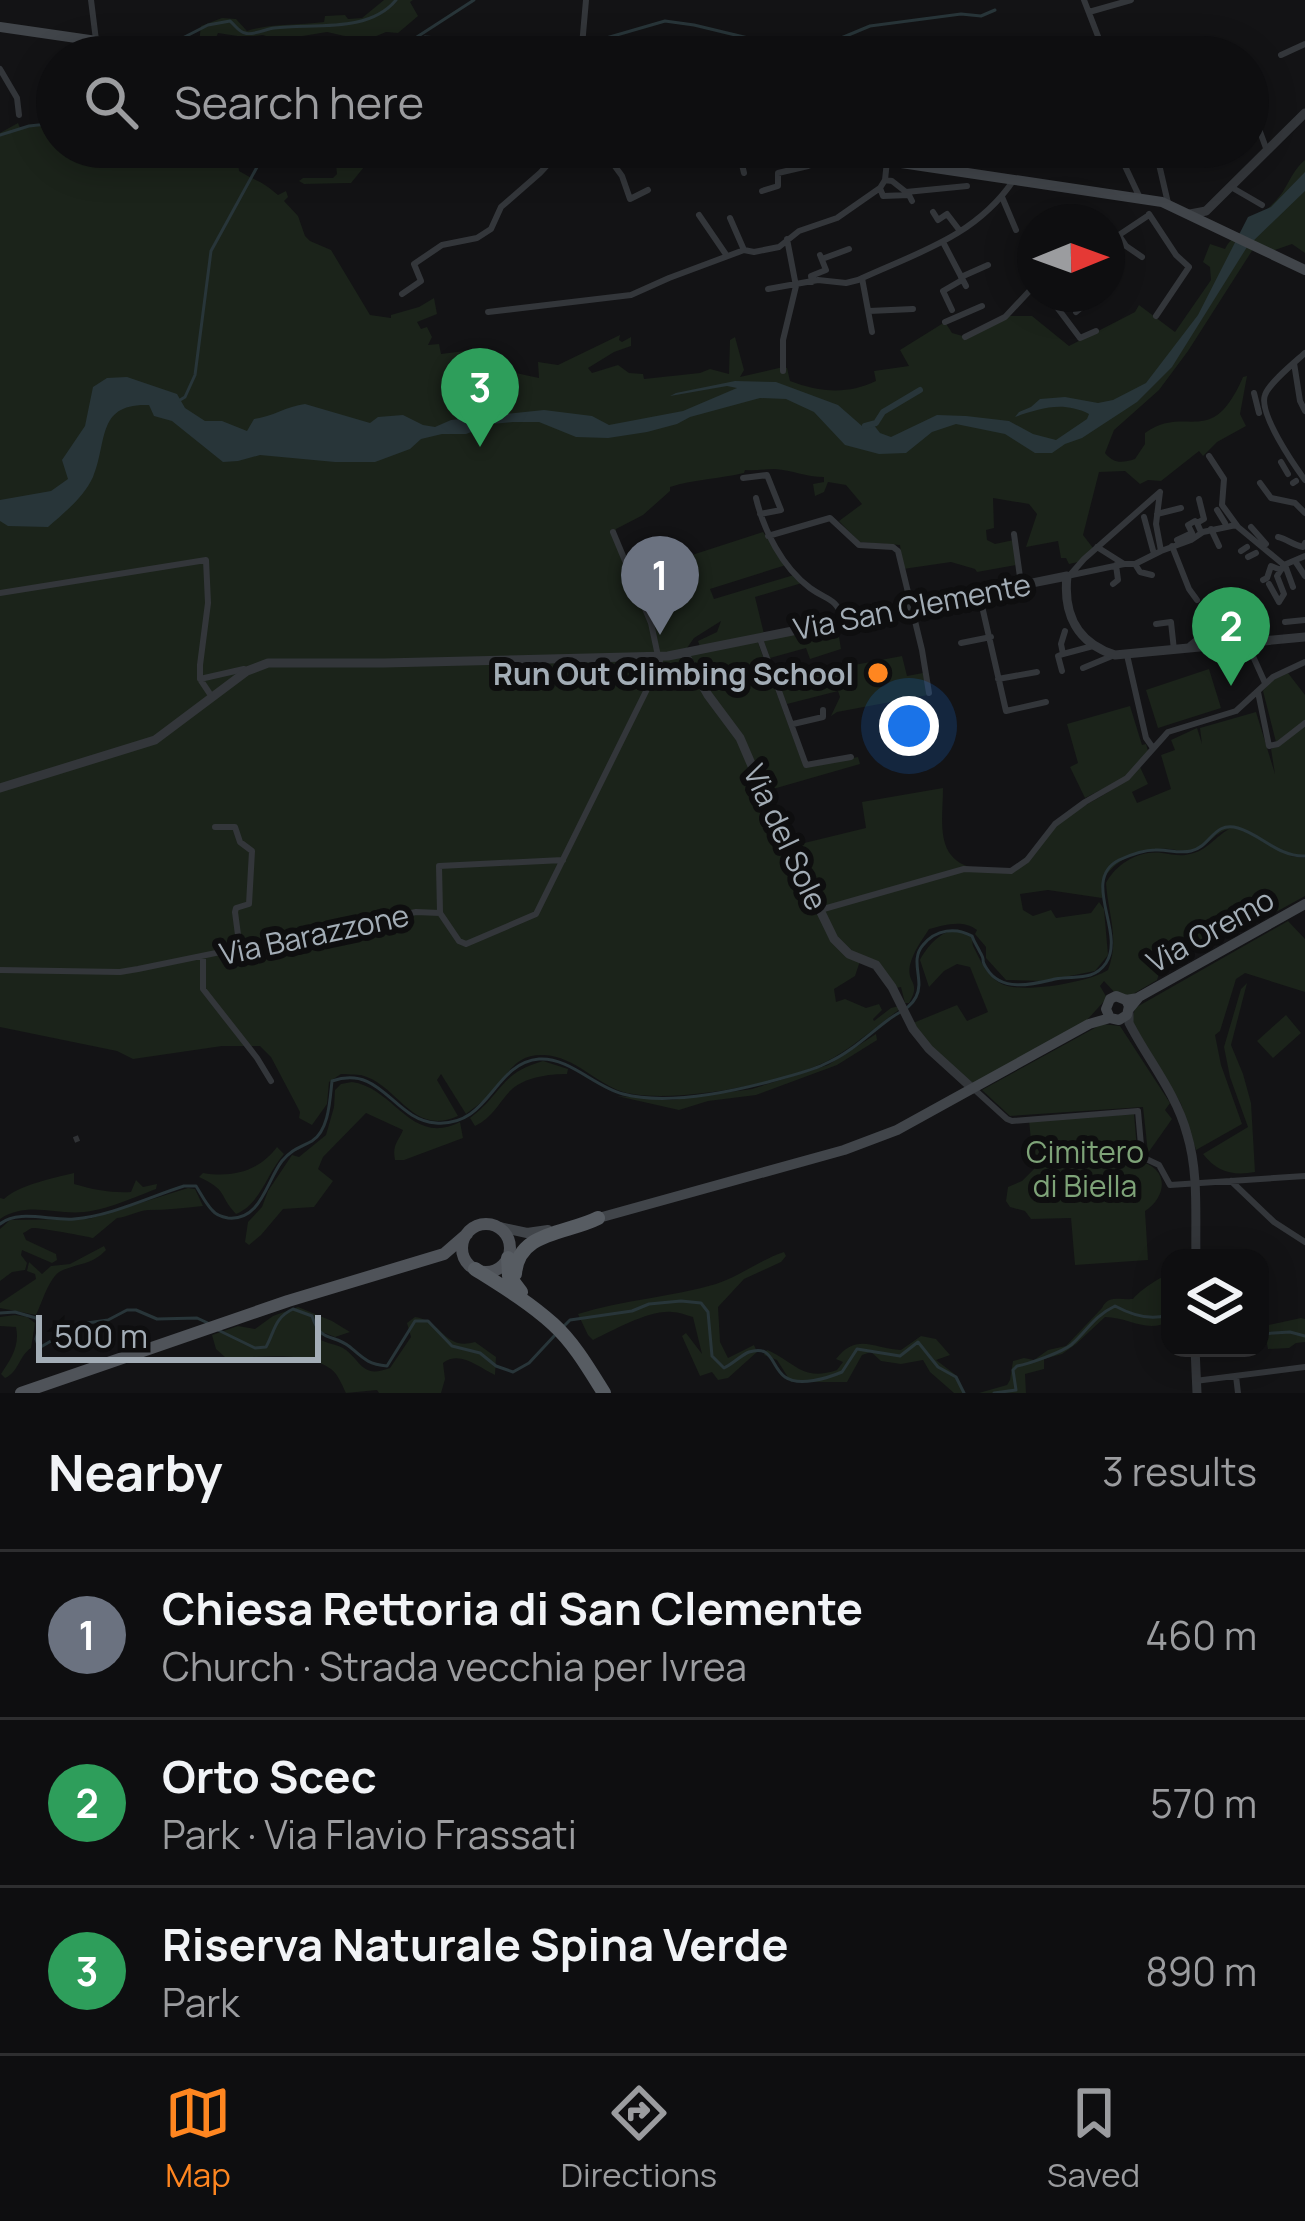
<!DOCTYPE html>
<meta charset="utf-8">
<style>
:root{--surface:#0e0e10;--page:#171719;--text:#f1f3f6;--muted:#9b9c9f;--line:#2e2e30;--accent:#ff8620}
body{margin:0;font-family:Manrope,sans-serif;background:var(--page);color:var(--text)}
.controls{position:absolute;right:36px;bottom:36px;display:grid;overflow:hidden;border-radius:24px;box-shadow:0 6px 30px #0003}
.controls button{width:108px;height:108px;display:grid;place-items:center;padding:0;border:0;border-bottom:3px solid var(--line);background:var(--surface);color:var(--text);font:60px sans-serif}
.compass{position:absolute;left:1017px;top:204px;width:108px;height:108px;border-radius:50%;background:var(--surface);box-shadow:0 6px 30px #0003;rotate:89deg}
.scale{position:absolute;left:36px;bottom:30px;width:285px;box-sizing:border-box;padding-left:12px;border:6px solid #a3adb6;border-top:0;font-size:33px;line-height:42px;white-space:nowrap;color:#a3adb6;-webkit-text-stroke:9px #0e0e0f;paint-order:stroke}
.you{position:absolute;left:909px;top:726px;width:42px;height:42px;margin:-30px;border:9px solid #fff;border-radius:50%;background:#1a73e8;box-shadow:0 0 0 18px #1a73e833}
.badge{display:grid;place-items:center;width:78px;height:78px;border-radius:50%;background:var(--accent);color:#fff;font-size:39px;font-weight:700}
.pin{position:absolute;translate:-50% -99px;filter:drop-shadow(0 3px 6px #0008)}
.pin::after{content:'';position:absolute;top:63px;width:42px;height:36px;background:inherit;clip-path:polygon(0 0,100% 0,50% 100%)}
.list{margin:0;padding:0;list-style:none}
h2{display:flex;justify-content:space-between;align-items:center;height:156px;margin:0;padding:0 48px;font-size:51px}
h2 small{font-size:39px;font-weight:400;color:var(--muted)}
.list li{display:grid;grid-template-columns:78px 1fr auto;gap:36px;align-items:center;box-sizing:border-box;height:168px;padding:0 48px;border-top:3px solid var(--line)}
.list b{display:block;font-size:45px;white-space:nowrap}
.list p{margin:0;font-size:39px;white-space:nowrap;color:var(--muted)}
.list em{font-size:39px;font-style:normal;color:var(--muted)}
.icon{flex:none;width:66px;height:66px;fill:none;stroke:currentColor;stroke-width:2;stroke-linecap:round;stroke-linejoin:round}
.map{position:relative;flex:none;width:1305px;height:1393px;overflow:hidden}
.search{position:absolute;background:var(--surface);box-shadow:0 6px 30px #0003;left:36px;right:36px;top:36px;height:132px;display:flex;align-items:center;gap:30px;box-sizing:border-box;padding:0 42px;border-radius:66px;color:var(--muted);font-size:45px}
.sheet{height:660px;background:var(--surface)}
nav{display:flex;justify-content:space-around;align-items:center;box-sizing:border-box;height:168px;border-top:3px solid var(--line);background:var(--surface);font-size:33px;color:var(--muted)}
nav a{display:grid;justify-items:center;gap:6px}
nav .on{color:var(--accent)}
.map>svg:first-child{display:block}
.green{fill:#1b231a}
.water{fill:#283539}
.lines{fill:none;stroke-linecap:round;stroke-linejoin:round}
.stream{stroke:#283539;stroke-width:3}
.canal{stroke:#283539;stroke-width:6}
.minor-tunnel{stroke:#303235;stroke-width:6;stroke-dasharray:6 3;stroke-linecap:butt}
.minor{stroke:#33363a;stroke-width:6}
.tertiary{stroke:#33363a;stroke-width:9}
.secondary{stroke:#41454a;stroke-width:10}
.primary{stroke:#4f5359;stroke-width:12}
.trunk{stroke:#575c62;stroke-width:14}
.poi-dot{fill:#ff8620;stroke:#0e0e0f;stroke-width:4.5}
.labels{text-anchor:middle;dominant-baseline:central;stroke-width:12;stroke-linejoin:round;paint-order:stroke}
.street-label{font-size:30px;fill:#a3adb6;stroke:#0e0e0f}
.poi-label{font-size:30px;font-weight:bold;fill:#a3adb6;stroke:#0e0e0f;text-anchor:end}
.park-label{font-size:30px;fill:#7ea378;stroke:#0e0e0f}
</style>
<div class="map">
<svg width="1305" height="1393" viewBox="0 0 1305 1393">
<rect width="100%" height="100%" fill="#131315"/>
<!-- green -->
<path class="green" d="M384 0H413L410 2 418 16 398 33 386 32 362 42 359 51 376 57H274L258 46 261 41 348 51 349 37 327 32 278 40 263 35 244 37 218 33 214 43 199 42 201 26 222 18 236 19 247 31C273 23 295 26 324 22L325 16 345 15 348 19 362 18Z
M57 116V147H213L216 151C228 151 239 159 239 171 256 181 262 181 278 195L286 191 288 197 284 201 298 216 305 236 310 241 331 250 370 315 391 318V315L419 307 434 298 437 314 417 322 421 329 427 327 432 337 428 345 439 344 441 354 473 350C491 370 511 372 539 378L538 362 558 365 620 335 619 340 622 342 631 337V346L614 352 588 368 592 373 618 365 629 373 643 374 644 379 700 373 710 369 729 374 730 340 735 337 744 370 740 377 783 367 787 368 790 381C819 392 847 395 876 381L874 371 909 366 900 350 945 322 952 333 966 337 1008 316H1032L1069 346 1135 312 1139 305 1175 332 1211 280 1210 267 1203 262 1210 244 1225 249C1230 238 1237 236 1246 228 1258 218 1272 206 1282 193 1290 181 1293 170 1305 160V253L1292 244 1272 251 1257 243 1188 351 1159 390 1114 430 1105 453C1114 464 1122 463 1135 459L1145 444V433C1187 403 1211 451 1243 377L1247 376 1240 414 1246 426 1217 442 1203 456 1199 451 1161 481 1148 480 1140 484 1125 471 1099 472 1083 535 1093 548 1078 562 1069 564 1066 558H1061L1058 541 1026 547 1037 514 1029 504 993 498 994 528 986 530 987 540 995 544 1014 540 1016 565 977 572 975 569 951 562 903 569 900 545 859 542 839 521 862 504 846 485 828 482 824 492 815 496 813 484 824 482V477C806 477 792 470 775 469 764 469 755 471 745 470L744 473C719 479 695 479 670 487V491L643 515 616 529 615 538 632 579 635 578V575L688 556 693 559 692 555 763 532 786 565 710 589 714 599 794 575 802 583 755 597 764 634 700 647 698 641 717 632 721 621 694 638 682 655 732 726 792 846 866 828 862 802 943 788C943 822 933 863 980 869 993 870 1005 873 1016 865 1034 853 1044 831 1062 819 1089 801 1118 791 1140 767L1148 784 1132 792 1137 803 1171 789 1161 755 1175 750 1171 740 1197 728 1202 744 1200 728 1256 712 1275 774 1271 749 1277 746 1263 691 1271 681 1288 673 1305 695V855L1290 856 1305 858V896L1229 938H1219L1210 943 1189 938 1167 951 1173 964 1160 971 1157 980 1128 997 1116 994 1104 981 1100 986 1107 998 1087 1020 972 1085 937 1053 913 1023 957 1005 967 1021 988 1012 970 967 957 964 944 971 929 987 920 960C927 945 953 916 971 937 973 940 972 943 973 946 980 959 986 975 1000 983 1019 995 1090 982 1108 970 1120 939 1108 914 1106 883 1116 864 1139 850 1162 853 1172 854 1180 857 1190 854 1207 851 1216 836 1229 829 1215 832 1210 844 1198 849 1188 853 1178 850 1169 849 1143 847 1116 858 1102 881V898L1048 890 1020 894 1023 910 1033 916 1051 910 1056 918 1091 913 1099 902 1104 909 1108 955 1095 971 1044 981 1006 980 986 958V947L975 934 977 930C963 919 945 925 929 929 922 940 913 952 910 965 906 984 922 981 909 1003H905L901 987 896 988 878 964 860 961 855 976 834 989 836 1002 845 999 866 1008 879 1004 882 1010 873 1019 874 1021 891 1008 899 1006 900 1009C878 1025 857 1044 833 1058 789 1083 676 1104 627 1093 598 1086 575 1056 544 1055 515 1054 509 1073 494 1090 487 1099 475 1107 466 1114L441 1074 437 1080 458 1116C412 1137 399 1085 361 1075 359 1075 343 1074 341 1074L329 1082 327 1104 312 1125 299 1118 300 1112 271 1057 260 1046H222L133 1059 117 1051 0 1027V133L18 123 20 128 50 125 52 123H45Z
M409 147H417L398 163 364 167 351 183 304 184 299 181 303 178H333L337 174 336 164 397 155Z
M837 625 841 649 810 659 806 648 770 658 763 639Z
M757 640 804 767 858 757 860 764 766 791 687 655Z
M902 656 907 676 923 673 928 695 837 712 831 716 840 697 838 691 787 704 778 683 844 665 839 690 855 686 848 670 849 666Z
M1209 669 1221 708 1158 728 1146 690Z
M1130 706 1142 745 1146 744 1148 751 1126 777 1085 798 1070 767 1078 763 1067 724Z
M1288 921 1305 939V992L1245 973 1236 979 1220 1031 1215 1035 1221 1065 1242 1124 1196 1150 1181 1104 1132 1021 1135 1008Z
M1247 983 1231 1045 1243 1074 1251 1103 1255 1172C1233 1176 1217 1172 1203 1154L1248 1127 1230 1077 1224 1047 1241 989Z
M1286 1015 1301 1033 1273 1058 1257 1041Z
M1102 1024 1120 1026 1170 1103 1165 1110 1172 1119 1148 1153 1143 1107 1010 1116 982 1090Z
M876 1034 877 1040 837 1065 756 1095 708 1101 679 1110 617 1096 672 1100 752 1089 828 1065Z
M543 1061 568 1069 567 1074C549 1074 524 1077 510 1091 498 1104 492 1118 475 1126L470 1118C503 1093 500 1073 543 1061Z
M352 1082C395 1088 411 1147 460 1122L463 1138 404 1160H395C392 1145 398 1142 403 1130L366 1113 323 1157 318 1169 333 1181 314 1207 283 1209 261 1235 249 1245 245 1242 248 1222 262 1207 268 1191 292 1155 299 1157 326 1135 334 1107 335 1090 341 1084Z
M1134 1114 1138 1161C1169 1167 1168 1196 1145 1211L1148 1260 1075 1265 1071 1218 1031 1219 1025 1211 1010 1207 1006 1201 1008 1187 1022 1181 1034 1169 1029 1121Z
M277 1147 284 1154C267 1173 260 1205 236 1214 218 1195 229 1191 199 1177L203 1173C233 1178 259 1171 277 1147Z
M74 1173V1184C94 1190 112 1193 131 1192L136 1180 143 1187 157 1184 156 1189C135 1197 106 1210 84 1212 54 1215 28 1201 0 1219V1198L4 1199C19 1185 53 1178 74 1173Z
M188 1188 195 1189 203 1206C184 1208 166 1210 148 1210 137 1211 128 1217 117 1218L93 1238C86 1236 36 1227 32 1228 29 1229 26 1232 23 1233L26 1240 56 1254 57 1260 52 1263 22 1250 21 1255 27 1263 25 1270 12 1272 0 1281V1229L10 1220 89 1219Z
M104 1246 106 1250C92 1265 78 1263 61 1271 49 1277 42 1303 36 1315L0 1308V1303L36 1279 35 1274 27 1271 29 1262 42 1274 51 1266 70 1264Z
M784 1252 786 1256 781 1262 744 1279 718 1307 720 1342 728 1358 754 1345 757 1352 728 1378 718 1380 712 1372 700 1376 682 1336 686 1333 702 1354 693 1317C686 1315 679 1312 672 1312 649 1310 614 1330 593 1340L588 1335 578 1314C622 1300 672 1297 716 1284 740 1276 760 1260 784 1252Z
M1170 1273V1320C1149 1335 1129 1317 1105 1317L1076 1344 1062 1354 1044 1359V1369L1025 1374 1026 1393H979L1007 1385 1010 1380 1013 1361 1024 1358 1034 1360 1048 1350 1066 1346 1102 1308C1108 1295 1120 1300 1133 1299 1140 1290 1159 1278 1170 1273Z
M298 1307 332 1321 350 1332 335 1337 325 1333 318 1338C327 1345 337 1343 346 1350 363 1364 363 1378 390 1368L411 1337 407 1323 415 1317C443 1321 444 1351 475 1342L496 1357 495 1375C478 1367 460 1350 443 1363L445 1379 441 1393H379L377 1390 346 1393C342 1385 338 1374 331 1369 304 1350 258 1358 226 1358L216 1349 212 1335 238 1326 255 1329 273 1316Z
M15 1315 27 1317 35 1323 31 1348C19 1356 18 1373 5 1378L1 1374C11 1359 20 1346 16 1327L0 1326V1317Z
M1301 1318 1305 1319V1342L1296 1343 1289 1348 1268 1349 1266 1338 1260 1339V1327Z
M921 1336 936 1339 950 1355 936 1360 957 1376 965 1393H954L930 1372 923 1360 901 1364 881 1361 871 1352 862 1355 847 1382H791L777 1360 764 1355 767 1350C796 1362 801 1382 837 1370L843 1362 836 1359C857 1332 874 1349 901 1350Z"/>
<!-- water -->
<path class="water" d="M1305 172V191L1247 247 1172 367 1137 402 1082 438 1065 444 1052 453H1035L1005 434 956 424 932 432 906 453 879 454 845 445 814 412 786 399 760 398 690 417 677 424 647 432 608 438 576 437 539 422H513L492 424 466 434H442L421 439 410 449 375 462H335L260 455 238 461 223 462 172 421 154 416 149 405C96 403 108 441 93 477 84 497 65 512 48 527L8 526 0 521V500L51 491 68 479 62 460 85 426 93 387 107 378 127 377 177 394 185 408 205 421H222L247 431 254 419C272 417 287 406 305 404L370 423 378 417 403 415 423 425 435 427 451 420 544 410 592 416 609 425 683 411 737 388 727 386 670 396 676 393 735 381 776 382 838 405 862 426 873 424 880 433 891 437 937 415 966 416 1009 421 1033 434 1056 440 1087 419 1089 414C1063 401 1041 408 1015 417L1019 412 1031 407 1040 399 1065 397 1098 403 1113 400 1146 383 1198 315 1248 217 1271 207Z"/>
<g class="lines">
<!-- stream -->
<path class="stream" d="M425 37 513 44
M589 43 665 21 694 25 773 44 811 46 834 41 870 26 961 14 981 16 995 10
M165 47 208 25 230 21C235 25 239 32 245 33 252 36 266 29 274 28 312 23 368 34 396 0
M146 57 158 53
M386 57 474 0
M0 135 29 126 57 123
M180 400 185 397 195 375 211 251 268 147
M0 1224C18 1209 50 1221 74 1219 111 1216 149 1197 184 1186H196C201 1194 206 1204 212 1210 216 1215 222 1217 228 1218 261 1221 266 1182 282 1161 292 1149 299 1148 312 1141 329 1131 330 1099 332 1081 382 1064 393 1120 436 1123 490 1127 493 1063 539 1059 569 1057 595 1087 623 1094 665 1105 726 1093 768 1082 788 1076 810 1072 829 1062 851 1052 869 1034 888 1020 898 1012 910 1009 916 997 925 980 909 961 923 945 936 929 956 927 972 936 974 942 977 946 980 952 987 964 979 957 987 969 1002 993 1034 984 1055 979 1074 975 1093 982 1106 963 1126 933 1080 880 1119 860 1130 855 1143 850 1155 850 1167 849 1178 854 1191 851 1212 846 1213 821 1238 828 1262 835 1278 857 1305 856
M0 1313 15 1312 36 1318 40 1324 36 1339 39 1348 80 1324 108 1320 127 1310H136L157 1319 197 1318 210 1324
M563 1327 570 1320 632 1311 649 1304 681 1301 701 1303 708 1312 712 1356 724 1368C733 1364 741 1355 749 1352 773 1344 771 1367 785 1377 799 1387 828 1378 842 1372L857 1349 900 1356 918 1342 938 1367 956 1377 964 1393
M218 1330 255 1348 266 1347C275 1331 274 1318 293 1309L312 1316C321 1344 333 1333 350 1347 364 1359 368 1364 387 1366L415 1321H428L452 1346 480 1353 496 1366 513 1372 529 1363 556 1334
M1260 1334 1290 1332 1305 1336
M994 1393 1016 1390 1013 1370 1017 1366C1029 1364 1062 1352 1071 1345 1087 1331 1094 1316 1115 1306 1130 1314 1150 1321 1167 1315L1170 1306"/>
<!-- canal -->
<path class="canal" d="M865 426 876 423 883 412 920 390"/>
<!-- minor-tunnel -->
<path class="minor-tunnel" d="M74 1140 79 1138"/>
<!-- minor -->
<path class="minor" d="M91 0 96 40
M1084 0 1106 57
M1089 12 1131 0
M1281 55 1305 44
M581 57 586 0
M0 69 17 98 19 115
M1248 133 1259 129 1266 148
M601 147 622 176 630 199 648 190
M680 147 683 159
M738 147 744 173
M904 147 905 163
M1116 147 1140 198
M1155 147 1168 203
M885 180 892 181 906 192 967 186
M1231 187 1262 205
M880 188 883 196 909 195 912 201
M762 191 778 186V173L808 166 832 157V153
M1002 197 1016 230
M933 212 938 220 947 214 960 231
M1149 214 1176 255 1189 267 1156 316
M699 215 727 256
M730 218 744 250
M1120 237 1126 246 1142 257
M1107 243 1149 215
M944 244 966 286
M822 259 849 249
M1107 269 1113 275 1107 285
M961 277 988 265
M862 278 872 332
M812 282 811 276 826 270 820 255
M768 289 818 280 846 283 858 280C916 253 975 237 1013 181
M402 294 421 281 414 264 442 245 477 238 491 229 501 207 540 173 564 147
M1047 294 1080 338 1096 331
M952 310 943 291 962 280
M869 311 913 309
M488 312 631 295 669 278 744 250 754 252 779 247 799 231 837 218 880 188 885 180 887 161
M1076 312 1097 294
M945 322 982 306
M965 337 1005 317 1035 285
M1305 353C1295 362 1269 383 1265 395 1258 413 1294 465 1305 480
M1294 363 1300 401 1305 411
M783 371V340L796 286 787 239
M1254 393 1259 413
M1209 456 1224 479 1222 505 1238 527 1284 565 1305 556
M1281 462 1288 474
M743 478 767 475 781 510 760 514
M1260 483 1271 498 1295 503 1305 513
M1293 483 1296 481
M1160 492 1156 524 1161 551
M756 498C764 531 782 567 810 588 828 601 834 596 844 619
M1199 499 1204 519 1197 523 1201 532
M1217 510 1225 523
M1157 514 1181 508
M1144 517 1154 554
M1251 527 1266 544
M1211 529 1219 546
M613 532 651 623 658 656
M1014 534 1021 584
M768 536 830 518 859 545 893 547 898 551 922 650 929 693
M1278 537C1287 539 1293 545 1303 547L1305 543
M1177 540 1192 533 1188 525 1195 521 1197 523
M1172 546 1189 589 1197 600
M1097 547 1124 564
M1241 551 1247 547
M1248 557 1256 553
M1295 561 1305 576
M1135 564 1140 572 1152 575
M1285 565 1293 587
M1070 575 1084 559 1160 492
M1067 576 1124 564H1135L1161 551 1191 540 1203 532 1236 525
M1263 580 1267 578 1271 566 1281 570
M1113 584 1118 580 1116 565
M1269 584 1279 602
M0 593 206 560 208 603 200 665V679L212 697
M979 593 1006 711 1046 702
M1279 602 1284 594 1277 576 1284 565
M1285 622 1305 620
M1156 624 1171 622 1174 650
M760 639 806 765 851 757
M961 643 991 637
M1247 643 1265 683
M1189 649 1190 645 1232 610 1225 597
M1063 654 1093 646
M1127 655 1146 738 1153 748
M1083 668 1112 656
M1062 671 1058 656 1063 654 1061 644 1065 631
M200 679 244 669
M998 679 1037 672
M1258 692 1269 746 1278 744 1305 723
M793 724 823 717V710
M215 827H235L240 842 252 851 249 904 236 908 235 912 240 950
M820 910 964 869 1011 871 1027 860 1055 824 1085 802 1127 778 1168 732 1236 711 1273 677 1305 662
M440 912 439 866 563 860
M203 957V989L257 1058 271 1081
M0 970 120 972 138 969 416 912 440 913 459 941 466 944 536 914 659 665 661 656
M975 1090 1007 1119 1012 1121 1138 1111 1142 1157 1159 1165 1170 1185 1305 1176
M1231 1181 1274 1222 1305 1242
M1236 1376 1238 1393
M1195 1381 1305 1367"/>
<!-- tertiary -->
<path class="tertiary" d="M1190 214 1206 211 1305 113
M684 653 708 695 740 738 768 803 834 939 849 954 876 965 892 987 913 1029 929 1049 973 1089
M0 788 155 740 247 671 268 663H384L668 656 1067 576C1063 614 1077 643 1115 655L1305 637
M1129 1013V1023C1148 1060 1176 1093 1187 1134 1199 1173 1195 1217 1196 1258
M1195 1348 1197 1393"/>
<!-- secondary -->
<path class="secondary" d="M0 27 207 57
M794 147 1162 202 1305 270
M1126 1000 1129 1006 1127 1015 1119 1020 1110 1018 1106 1009 1110 999 1116 996 1126 1000 1138 998
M1129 1009 1139 997 1305 904
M595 1219 844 1150 897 1130 1089 1024 1110 1018
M499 1227 527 1233 548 1230"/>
<!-- primary -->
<path class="primary" d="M462 1248a24 24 0 1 1 48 0a24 24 0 1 1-48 0Z
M21 1393 288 1301 444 1254 467 1234"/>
<!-- trunk -->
<path class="trunk" d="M508 1258 509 1276 521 1292
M475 1269C502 1286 530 1303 553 1324 574 1343 589 1369 604 1393
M515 1274C518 1231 567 1234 598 1218"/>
</g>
<!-- markers -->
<circle class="poi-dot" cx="878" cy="673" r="12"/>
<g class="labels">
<!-- street labels -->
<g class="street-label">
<text transform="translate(912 606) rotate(-11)">Via San Clemente</text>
<text transform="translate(786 837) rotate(65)">Via del Sole</text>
<text transform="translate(1210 930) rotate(-29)">Via Oremo</text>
<text transform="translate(314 934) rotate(-12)">Via Barazzone</text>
</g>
<!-- poi labels -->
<g class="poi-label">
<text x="854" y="673">Run Out Climbing School</text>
</g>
<!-- park labels -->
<g class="park-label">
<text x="1085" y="1151">Cimitero<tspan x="1085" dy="34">di Biella</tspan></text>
</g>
</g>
</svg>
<div class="controls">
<button><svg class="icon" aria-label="layers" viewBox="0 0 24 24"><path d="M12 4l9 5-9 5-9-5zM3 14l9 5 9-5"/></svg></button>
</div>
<svg class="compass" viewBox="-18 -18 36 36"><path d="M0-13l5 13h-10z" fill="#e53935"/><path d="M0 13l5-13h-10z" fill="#9b9c9f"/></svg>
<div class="scale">500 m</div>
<div class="you"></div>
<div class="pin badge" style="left:660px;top:635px;background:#6b7280">1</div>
<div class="pin badge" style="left:1231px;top:686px;background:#2e9e5b">2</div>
<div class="pin badge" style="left:480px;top:447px;background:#2e9e5b">3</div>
<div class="search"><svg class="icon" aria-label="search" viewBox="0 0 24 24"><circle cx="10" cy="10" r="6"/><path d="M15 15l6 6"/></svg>Search here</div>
</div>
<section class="sheet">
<h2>Nearby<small>3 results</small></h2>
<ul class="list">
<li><span class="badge" style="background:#6b7280">1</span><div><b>Chiesa Rettoria di San Clemente</b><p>Church · Strada vecchia per Ivrea</p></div><em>460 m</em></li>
<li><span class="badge" style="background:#2e9e5b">2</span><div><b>Orto Scec</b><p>Park · Via Flavio Frassati</p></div><em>570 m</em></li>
<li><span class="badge" style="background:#2e9e5b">3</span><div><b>Riserva Naturale Spina Verde</b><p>Park</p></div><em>890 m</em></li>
</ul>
</section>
<nav>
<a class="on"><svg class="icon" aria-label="map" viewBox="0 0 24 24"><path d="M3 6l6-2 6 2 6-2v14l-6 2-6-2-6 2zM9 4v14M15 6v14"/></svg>Map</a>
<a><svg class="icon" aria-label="directions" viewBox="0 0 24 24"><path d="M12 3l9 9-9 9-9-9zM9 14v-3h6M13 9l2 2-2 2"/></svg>Directions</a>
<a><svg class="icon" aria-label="saved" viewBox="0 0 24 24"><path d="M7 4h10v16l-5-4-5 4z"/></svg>Saved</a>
</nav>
